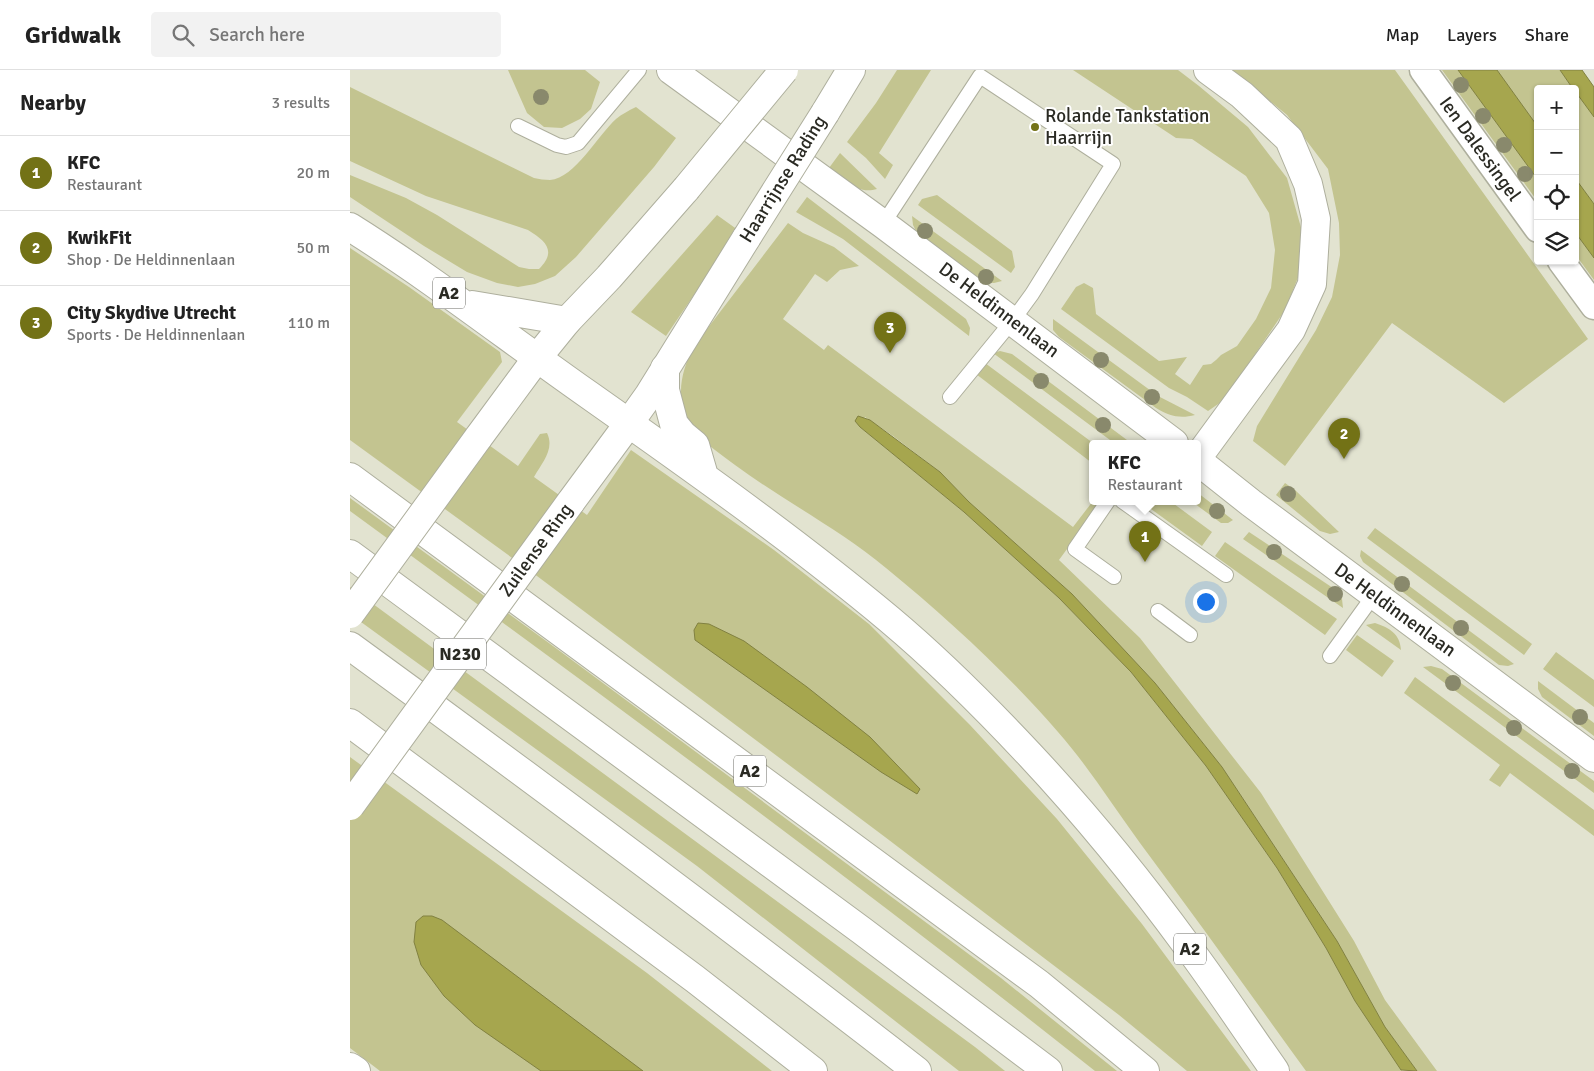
<!DOCTYPE html>
<meta charset="utf-8">
<style>
:root{--surface:#fff;--page:#f2f2f2;--text:#222;--muted:#767676;--line:#e0e0e0;--accent:#737216}
body{margin:0;font-family:Signika,sans-serif;background:var(--page);color:var(--text)}
.controls{position:absolute;right:15px;top:15px;display:grid;overflow:hidden;border-radius:5px;box-shadow:0 1px 4px #0004}
.controls button{width:45px;height:45px;display:grid;place-items:center;padding:0;border:0;border-bottom:1px solid var(--line);background:var(--surface);color:var(--text);font:25px sans-serif}
.you{position:absolute;left:855px;top:531px;width:18px;height:18px;margin:-12px;border:4px solid #fff;border-radius:50%;background:#1a73e8;box-shadow:0 0 0 8px #1a73e833}
.badge{display:grid;place-items:center;width:32px;height:32px;border-radius:50%;background:var(--accent);color:#fff;font-size:16px;font-weight:700}
.pin{position:absolute;translate:-50% -41px;filter:drop-shadow(0 1px 2px #0008)}
.pin::after{content:'';position:absolute;top:26px;width:18px;height:15px;background:inherit;clip-path:polygon(0 0,100% 0,50% 100%)}
.popup{position:absolute;left:739px;top:370px;width:112px;height:65px;box-sizing:border-box;display:grid;place-content:center;border-radius:5px;background:var(--surface);filter:drop-shadow(0 1px 4px #0005);font-size:16px;white-space:nowrap;color:var(--muted)}
.popup b{font-size:19px;color:var(--text)}
.popup::after{content:'';position:absolute;left:50%;top:100%;margin-left:-10px;border:10px solid transparent;border-top-color:var(--surface)}
.list{margin:0;padding:0;list-style:none}
h2{display:flex;justify-content:space-between;align-items:center;height:65px;margin:0;padding:0 20px;font-size:21px}
h2 small{font-size:16px;font-weight:400;color:var(--muted)}
.list li{display:grid;grid-template-columns:32px 1fr auto;gap:15px;align-items:center;box-sizing:border-box;height:75px;padding:0 20px;border-top:1px solid var(--line)}
.list b{display:block;font-size:19px;white-space:nowrap}
.list p{margin:0;font-size:16px;white-space:nowrap;color:var(--muted)}
.list em{font-size:16px;font-style:normal;color:var(--muted)}
.icon{flex:none;width:28px;height:28px;fill:none;stroke:currentColor;stroke-width:2;stroke-linecap:round;stroke-linejoin:round}
.map{position:relative;flex:none;width:1244px;height:1001px;overflow:hidden}
header{display:flex;align-items:center;gap:30px;box-sizing:border-box;height:70px;padding:0 25px;background:var(--surface);border-bottom:1px solid var(--line)}
header strong{font-size:24px}
nav{display:flex;gap:28px;margin-inline-start:auto;font-size:18px}
.search{width:350px;height:45px;background:var(--page);display:flex;align-items:center;gap:12px;box-sizing:border-box;padding:0 18px;border-radius:5px;color:var(--muted);font-size:19px}
main{display:flex}
aside{flex:1;background:var(--surface)}
.map>svg:first-child{display:block}
.green{fill:#c3c490}
.water{fill:#a6a64e;stroke:#818141}
.lines{fill:none;stroke-linecap:round;stroke-linejoin:round}
.lane-casing{stroke:#aeaf9d;stroke-width:16}
.street-casing{stroke:#aeaf9d;stroke-width:29}
.secondary-casing{stroke:#aeaf9d;stroke-width:30}
.primary-casing{stroke:#aeaf9d;stroke-width:30}
.highway-casing{stroke:#aeaf9d;stroke-width:30}
.lane{stroke:#fff;stroke-width:14}
.street{stroke:#fff;stroke-width:26}
.secondary{stroke:#fff;stroke-width:28}
.primary{stroke:#fff;stroke-width:28}
.highway{stroke:#fff;stroke-width:28}
.secondary-bridge-casing{stroke:#aeaf9d;stroke-width:30;stroke-linecap:butt}
.primary-bridge-casing{stroke:#aeaf9d;stroke-width:30;stroke-linecap:butt}
.secondary-bridge{stroke:#fff;stroke-width:28}
.primary-bridge{stroke:#fff;stroke-width:28}
.tree{fill:#89896c}
.poi-dot{fill:#737216;stroke:#fff;stroke-width:2}
.labels{text-anchor:middle;dominant-baseline:central;stroke-width:4;stroke-linejoin:round;paint-order:stroke}
.shield{fill:#fff;stroke:#6a6a65;stroke-width:1}
.shield-label{font-size:18px;font-weight:bold;fill:#2a2a23}
.poi-label{font-size:19px;fill:#2a2a23;stroke:#fff;text-anchor:start}
.street-label{font-size:19px;fill:#2a2a23;stroke:#fff}
</style>
<header>
<strong>Gridwalk</strong>
<div class="search"><svg class="icon" aria-label="search" viewBox="0 0 24 24"><circle cx="10" cy="10" r="6"/><path d="M15 15l6 6"/></svg>Search here</div>
<nav><a>Map</a><a>Layers</a><a>Share</a></nav>
</header>
<main>
<aside>
<h2>Nearby<small>3 results</small></h2>
<ul class="list">
<li><span class="badge">1</span><div><b>KFC</b><p>Restaurant</p></div><em>20 m</em></li>
<li><span class="badge">2</span><div><b>KwikFit</b><p>Shop · De Heldinnenlaan</p></div><em>50 m</em></li>
<li><span class="badge">3</span><div><b>City Skydive Utrecht</b><p>Sports · De Heldinnenlaan</p></div><em>110 m</em></li>
</ul>
</aside>
<div class="map">
<svg width="1244" height="1001" viewBox="0 0 1244 1001">
<rect width="100%" height="100%" fill="#e2e3d0"/>
<!-- green -->
<path class="green" d="M158 0H235L250 12 241 39 230 49 212 58 194 57 177 43Z
M547 0H581L529 83 543 95 535 109 516 88 497 72 526 33Z
M723 0H828L849 16 898 57 937 108 952 161 949 205 935 240 874 330 858 341 837 327 819 318 711 239 726 217 734 213 743 218 746 244 809 291 837 287 825 304 840 315 853 295 861 294 866 290 871 285 887 276 906 249 921 218 925 180 919 143 896 106 842 69 826 68Z
M882 0H1045L1238 269 1154 333 1042 253 935 396 903 371 907 356 966 260 982 227 990 185 989 153 978 99 937 45Z
M1092 0H1108L1188 110V132Z
M1147 0H1210L1223 19H1188V57Z
M0 17 184 108C189 109 195 110 200 110 225 108 248 65 266 49 272 44 278 41 286 37L326 68 304 97 226 187 205 206 185 214 168 217 147 213 117 202 74 176 0 127V105L56 128 87 145 169 197 179 199H189C207 181 196 171 178 160L76 126 0 91Z
M1225 21 1244 47V134L1225 108Z
M490 83 527 119C507 125 494 109 479 98Z
M587 125 662 181 665 197 661 203 568 135 572 129Z
M457 127 616 249 620 258 619 266 493 169 446 142Z
M367 145 388 160 316 266 281 242Z
M562 146 652 211 644 213 634 212 567 163 563 155Z
M438 153 453 163 484 177 509 196 490 200 477 212 465 204 433 249 474 280 478 275 723 457 743 431H752L709 490 790 568 911 723 1004 871 1035 930 1087 1001H1067L1035 957 987 871 872 697 805 613 722 524 619 432 590 402 543 366 515 347 510 357 614 442 709 528 781 602 856 696 927 798 976 878 1005 931 1052 1001H956C901 925 846 848 790 773 763 736 738 696 708 662 656 602 597 548 536 498 489 459 434 431 385 395 369 383 352 372 341 355 324 330 331 301 344 276Z
M1225 162 1244 188V210L1225 184Z
M0 178 59 217 150 282 152 292 107 352 168 396 190 364 197 363C205 379 192 393 184 407L237 445 281 380 424 480 519 554 620 655 707 749 792 854 901 1001H837L769 945 535 767 187 506 0 370Z
M703 249 808 326 845 345C830 349 819 346 806 338L709 267 703 260Z
M650 281 662 284 781 373H764L643 283Z
M635 293 743 373 742 393 626 304Z
M935 413 945 420 989 462 980 464 970 461 926 425Z
M848 423 883 450 878 453H871L841 431H848Z
M0 428 203 576 651 908 767 1001H745C502 808 251 624 0 441Z
M790 431H820L862 462 852 476Z
M1025 458 1182 574 1174 585 1017 468Z
M899 462 989 522 992 529 993 538 893 469Z
M875 472 987 549 975 565 865 486Z
M1011 480 1164 594 1158 596 1149 595 1013 492 1010 486Z
M0 517 625 977 655 1001H609L347 796 0 544Z
M1025 553C1040 558 1050 564 1051 580L1016 555Z
M1007 565 1044 591 1032 607 996 580Z
M1206 582 1244 610V637L1193 599Z
M1081 596 1092 599 1244 711V723L1073 597Z
M1065 607 1244 740V766L1160 703 1150 717 1139 710 1150 695 1054 623Z
M1188 611 1244 653V666L1192 627 1188 619Z
M0 687 297 903 422 1001H30L0 978Z"/>
<!-- water -->
<path class="water" d="M1108 0H1147L1188 57V110Z
M1210 0H1232L1244 17V47L1225 21V19H1223Z
M1225 108 1244 134V188L1225 162Z
M508 346 520 350 590 402 619 432 722 524 805 613 872 697 987 871 1035 957 1067 1001 1051 1000 1005 931 976 878 927 798 856 696 781 602 709 528 614 442 510 357 505 351Z
M348 553 359 554 394 571 457 617 520 667 570 719 567 724 531 702 345 570 344 560Z
M73 846H82L92 850 293 1001H191L125 955 94 926 71 895 64 872 66 852Z"/>
<g class="lines">
<!-- lane casing -->
<g class="lane-casing">
<path id="lane" d="M168 56 207 75 216 77 228 73 289 0
M533 154 630 6 763 94 682 224 663 250 600 327
M758 431 725 479 764 507
M772 431 876 505
M808 541 840 565
M980 586 1024 525"/>
</g>
<!-- street casing -->
<g class="street-casing">
<path id="street" d="M1073 0 1188 159
M1211 191 1244 236"/>
</g>
<!-- secondary casing -->
<g class="secondary-casing">
<path id="secondary" d="M321 0 533 154 824 373
M475 43 501 0
M187 288 217 251 259 207 336 119
M279 353 299 325 397 167
M848 387 941 260 962 214 966 149 958 114 939 69 892 25 858 0
M848 391 901 433 1244 688"/>
</g>
<!-- primary casing -->
<g class="primary-casing">
<path id="primary" d="M128 368 187 288
M220 433 279 353"/>
</g>
<!-- highway casing -->
<g class="highway-casing">
<path id="highway" d="M0 157C83 209 159 269 239 325 341 397 443 469 539 549 588 590 636 638 680 685 737 746 789 810 838 877 868 917 896 960 925 1001
M122 235 217 251
M315 298V320L324 354 333 365 345 375 354 406
M0 407 689 914 795 1001
M0 484 511 860 698 1001
M0 576C191 715 380 856 567 1001
M0 653 345 909 463 1001
M0 997 6 1001"/>
</g>
<!-- lane -->
<use href="#lane" class="lane"/>
<!-- street -->
<use href="#street" class="street"/>
<!-- secondary -->
<use href="#secondary" class="secondary"/>
<!-- primary -->
<use href="#primary" class="primary"/>
<!-- highway -->
<use href="#highway" class="highway"/>
<!-- secondary-bridge casing -->
<g class="secondary-bridge-casing">
<path id="secondary-bridge" d="M336 119 434 0
M397 167 475 43"/>
</g>
<!-- primary-bridge casing -->
<g class="primary-bridge-casing">
<path id="primary-bridge" d="M0 544 128 368
M0 736 220 433"/>
</g>
<!-- secondary-bridge -->
<use href="#secondary-bridge" class="secondary-bridge"/>
<!-- primary-bridge -->
<use href="#primary-bridge" class="primary-bridge"/>
</g>
<!-- trees -->
<g class="tree">
<circle cx="1111" cy="15" r="8"/>
<circle cx="191" cy="27" r="8"/>
<circle cx="1133" cy="46" r="8"/>
<circle cx="1154" cy="75" r="8"/>
<circle cx="1175" cy="104" r="8"/>
<circle cx="575" cy="161" r="8"/>
<circle cx="636" cy="207" r="8"/>
<circle cx="751" cy="290" r="8"/>
<circle cx="691" cy="311" r="8"/>
<circle cx="802" cy="327" r="8"/>
<circle cx="753" cy="355" r="8"/>
<circle cx="938" cy="424" r="8"/>
<circle cx="867" cy="441" r="8"/>
<circle cx="924" cy="482" r="8"/>
<circle cx="1052" cy="514" r="8"/>
<circle cx="985" cy="524" r="8"/>
<circle cx="1111" cy="558" r="8"/>
<circle cx="1103" cy="613" r="8"/>
<circle cx="1230" cy="647" r="8"/>
<circle cx="1164" cy="658" r="8"/>
<circle cx="1222" cy="701" r="8"/>
</g>
<!-- markers -->
<circle class="poi-dot" cx="685" cy="57" r="5"/>
<g class="labels">
<!-- shield labels -->
<g class="shield">
<rect x="83" y="207.5" width="32" height="31" rx="4"/>
<rect x="84" y="568.5" width="52" height="31" rx="4"/>
<rect x="384" y="685.5" width="32" height="31" rx="4"/>
<rect x="824" y="863.5" width="32" height="31" rx="4"/>
</g>
<g class="shield-label">
<text x="99" y="223">A2</text>
<text x="110" y="584">N230</text>
<text x="400" y="701">A2</text>
<text x="840" y="879">A2</text>
</g>
<!-- poi labels -->
<g class="poi-label">
<text x="695" y="46">Rolande Tankstation<tspan x="695" dy="22">Haarrijn</tspan></text>
</g>
<!-- street labels -->
<g class="street-label">
<text transform="translate(1130 79) rotate(54)">Ien Dalessingel</text>
<text transform="translate(433 109) rotate(-58)">Haarrijnse Rading</text>
<text transform="translate(649 240) rotate(37)">De Heldinnenlaan</text>
<text transform="translate(186 480) rotate(-54)">Zuilense Ring</text>
<text transform="translate(1045 540) rotate(36)">De Heldinnenlaan</text>
</g>
</g>
</svg>
<div class="controls">
<button>+</button>
<button>−</button>
<button><svg class="icon" aria-label="locate" viewBox="0 0 24 24"><circle cx="12" cy="12" r="6"/><path d="M12 2v4M12 18v4M2 12h4M18 12h4"/></svg></button>
<button><svg class="icon" aria-label="layers" viewBox="0 0 24 24"><path d="M12 4l9 5-9 5-9-5zM3 14l9 5 9-5"/></svg></button>
</div>
<div class="you"></div>
<div class="pin badge" style="left:795px;top:492px">1</div>
<div class="popup"><b>KFC</b>Restaurant</div>
<div class="pin badge" style="left:994px;top:389px">2</div>
<div class="pin badge" style="left:540px;top:283px">3</div>
</div>
</main>
